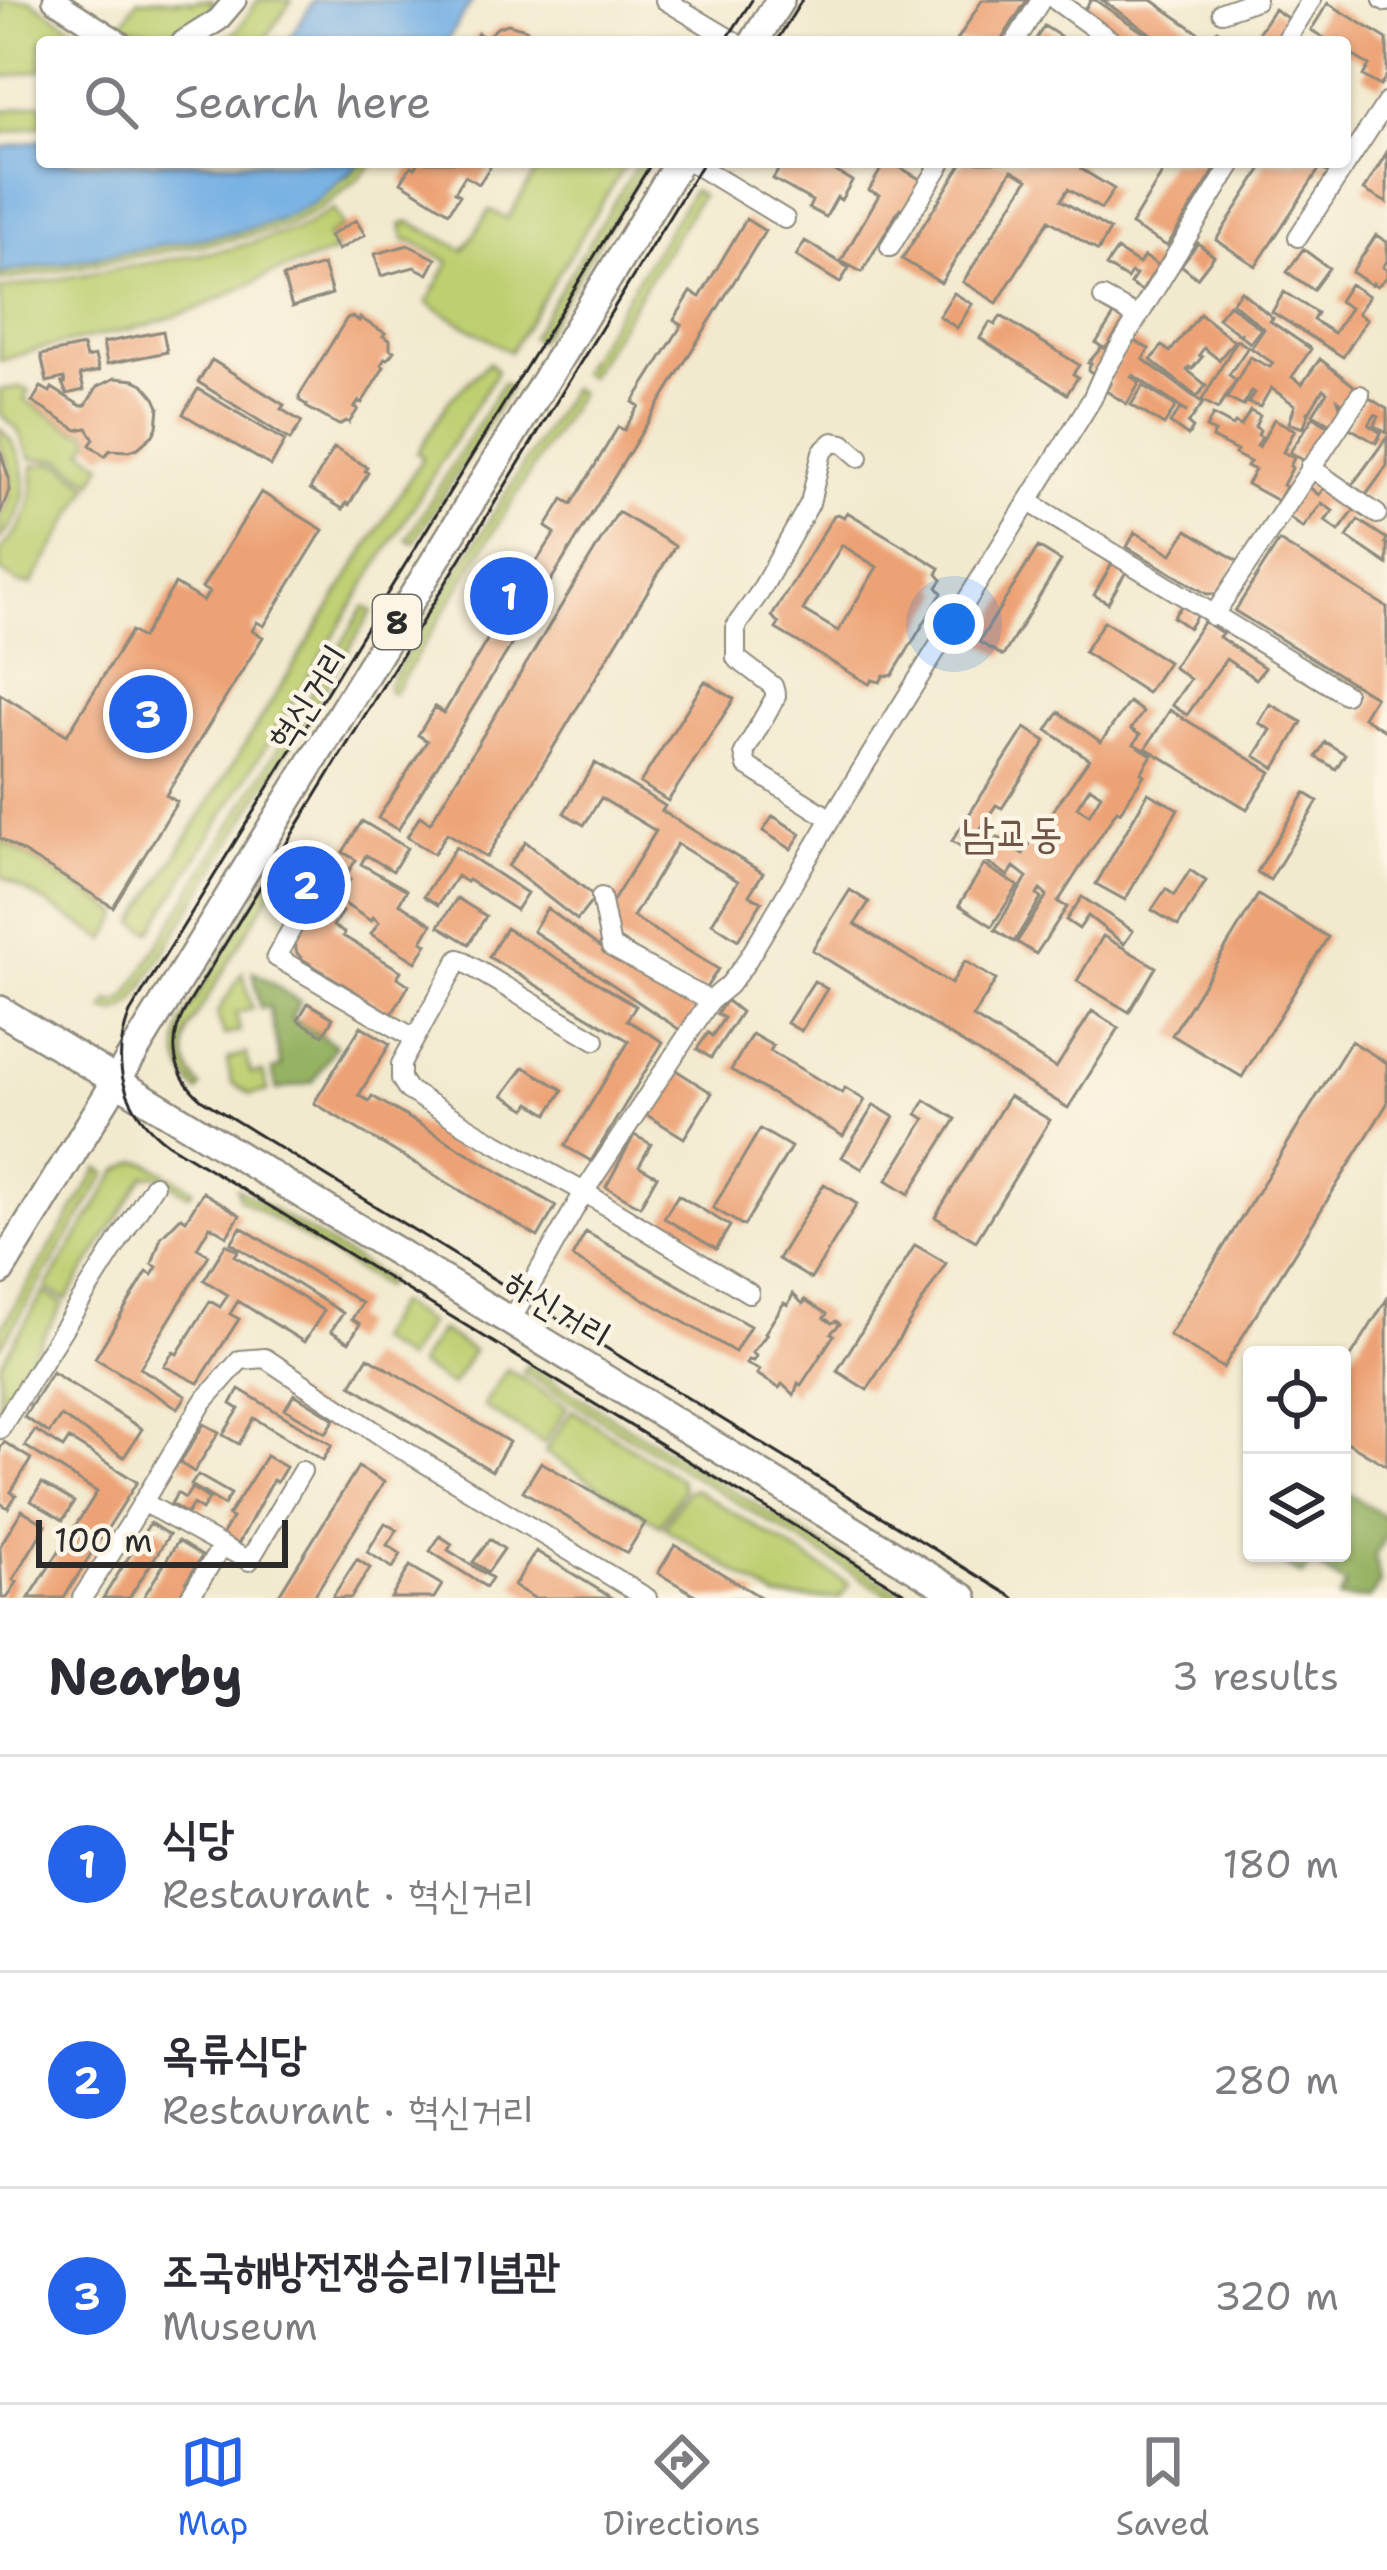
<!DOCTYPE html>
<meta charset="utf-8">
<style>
:root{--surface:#fff;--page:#f2f2f3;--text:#2b2b33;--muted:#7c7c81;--line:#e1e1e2;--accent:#2563eb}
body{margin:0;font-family:"Shantell Sans","Poor Story",sans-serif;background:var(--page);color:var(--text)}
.controls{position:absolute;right:36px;bottom:36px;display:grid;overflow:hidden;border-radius:12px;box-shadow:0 3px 9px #0004}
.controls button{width:108px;height:108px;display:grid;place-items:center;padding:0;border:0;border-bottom:3px solid var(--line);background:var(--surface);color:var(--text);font:60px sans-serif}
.scale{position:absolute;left:36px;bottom:30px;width:252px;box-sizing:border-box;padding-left:12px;border:6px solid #2b2b2b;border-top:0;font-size:33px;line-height:42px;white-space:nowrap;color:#2b2b2b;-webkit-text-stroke:9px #fcf5e5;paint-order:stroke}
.you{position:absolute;left:954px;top:624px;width:42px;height:42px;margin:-30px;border:9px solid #fff;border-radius:50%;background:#1a73e8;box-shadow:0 0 0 18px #1a73e833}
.badge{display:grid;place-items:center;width:78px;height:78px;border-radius:50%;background:var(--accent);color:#fff;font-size:39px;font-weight:700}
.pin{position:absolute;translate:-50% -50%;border:6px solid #fff;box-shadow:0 3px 12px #0006}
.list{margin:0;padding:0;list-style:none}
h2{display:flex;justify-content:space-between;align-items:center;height:156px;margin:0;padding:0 48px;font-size:51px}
h2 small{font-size:39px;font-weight:400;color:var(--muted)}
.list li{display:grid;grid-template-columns:78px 1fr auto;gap:36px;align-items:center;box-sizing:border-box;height:216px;padding:0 48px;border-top:3px solid var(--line)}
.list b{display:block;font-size:45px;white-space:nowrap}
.list p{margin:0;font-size:39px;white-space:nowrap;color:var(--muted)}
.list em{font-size:39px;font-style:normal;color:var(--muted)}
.icon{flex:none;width:66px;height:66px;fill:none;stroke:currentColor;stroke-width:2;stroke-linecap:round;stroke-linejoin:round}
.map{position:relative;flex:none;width:1387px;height:1598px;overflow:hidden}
.search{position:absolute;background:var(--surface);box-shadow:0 3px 9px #0004;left:36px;right:36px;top:36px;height:132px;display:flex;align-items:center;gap:30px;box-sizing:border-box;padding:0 42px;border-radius:12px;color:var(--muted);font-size:45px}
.sheet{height:804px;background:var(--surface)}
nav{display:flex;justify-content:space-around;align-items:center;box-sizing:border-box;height:168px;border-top:3px solid var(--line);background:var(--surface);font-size:33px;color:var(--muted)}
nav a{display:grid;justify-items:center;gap:6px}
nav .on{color:var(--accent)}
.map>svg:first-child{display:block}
.green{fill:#becf71;stroke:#747d4e;stroke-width:3}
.forest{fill:#96b263;stroke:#606e47;stroke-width:3}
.water{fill:#73afe4;stroke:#4f6d88;stroke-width:3}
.building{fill:#eda275;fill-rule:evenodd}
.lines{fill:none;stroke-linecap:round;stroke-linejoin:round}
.minor-casing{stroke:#8e8a7d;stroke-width:22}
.tertiary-casing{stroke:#8e8a7d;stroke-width:26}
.primary-casing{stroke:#8e8a7d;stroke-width:32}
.minor{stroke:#fff;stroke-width:18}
.tertiary{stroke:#fff;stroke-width:21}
.primary{stroke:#fff;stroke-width:27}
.tram{stroke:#2b2b2b;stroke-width:3}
.labels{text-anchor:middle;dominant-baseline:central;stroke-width:9;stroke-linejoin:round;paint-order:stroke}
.shield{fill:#fcf5e5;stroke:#6a6863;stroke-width:3}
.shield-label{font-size:33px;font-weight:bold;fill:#2b2b2b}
.street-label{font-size:36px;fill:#2b2b2b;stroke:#fcf5e5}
.quarter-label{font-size:42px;fill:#6f5545;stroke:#fcf5e5}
</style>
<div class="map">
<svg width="1387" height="1598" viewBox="0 0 1387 1598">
<rect width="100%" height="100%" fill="#fcf5e5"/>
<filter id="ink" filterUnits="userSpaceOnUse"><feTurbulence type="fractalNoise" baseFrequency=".00833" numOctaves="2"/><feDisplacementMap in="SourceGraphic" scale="24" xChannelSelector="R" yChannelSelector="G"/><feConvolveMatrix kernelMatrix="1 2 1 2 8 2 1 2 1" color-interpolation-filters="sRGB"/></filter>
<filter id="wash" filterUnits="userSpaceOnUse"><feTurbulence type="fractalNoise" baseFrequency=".004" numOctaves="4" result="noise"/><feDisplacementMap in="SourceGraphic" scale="48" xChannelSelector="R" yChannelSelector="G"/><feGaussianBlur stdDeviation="2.7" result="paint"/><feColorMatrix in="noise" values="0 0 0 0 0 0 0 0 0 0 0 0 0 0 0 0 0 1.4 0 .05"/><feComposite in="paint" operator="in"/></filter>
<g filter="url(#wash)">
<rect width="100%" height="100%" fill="#f2eacf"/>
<!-- green -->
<path class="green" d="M0 0H30L85 35 89 42H42V70L0 78V15L4 10 0 7Z
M137 0H188L194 3 196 0H212L211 3 216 6C189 35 158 37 122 24Z
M258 0H292L263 42H224L240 27Z
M42 103V125L0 134V112Z
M362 162H375L357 180 320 209 283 227 230 240 0 281V274L238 232 350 175Z
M542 162H627L510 352 427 303 449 262 411 240 405 241 401 225 410 222 464 250 490 210 507 219Z
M639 162 647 164 538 341 531 337Z
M693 190 701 195 588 377 580 372Z
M333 209 343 226 327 236 336 252 274 273 197 309 148 325 35 350 0 361V289L230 249 301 228Z
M489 362 497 371 151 932 135 922 423 457 417 453 449 401Z
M503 383 510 387 414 543 407 539Z
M20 387 29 391 24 400 77 432 86 431 91 439 84 450 103 464 93 482 61 459H31L17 429 0 414V390Z
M571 388 579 393 393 694 389 692 388 685Z
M0 428C33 460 32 507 0 539V518L8 503 11 478 9 466 0 447Z
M52 463 61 464 90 486 32 584H20L0 571V550C27 527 34 500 33 466Z
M364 607 372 611 135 1000C125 1011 118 1015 104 1010L109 1001 116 1003 126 998Z
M0 840 121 914 106 940 0 875Z
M278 862 286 867 188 1030C182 1051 186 1071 201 1087L198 1092C177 1070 174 1048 183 1020Z
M243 972 252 1009 236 1013 240 1032 224 1035 217 1013Z
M246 1054 251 1074 263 1072 268 1091 251 1095 232 1083 227 1061 230 1058Z
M138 1161 148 1163 193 1189 189 1195 156 1175 144 1176 66 1300 46 1288 118 1171Z
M99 1168 107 1173 0 1348V1330Z
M237 1188 388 1280 384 1287 239 1198Z
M44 1292 63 1304 0 1407V1364Z
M397 1303 428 1323 405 1360 374 1340Z
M440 1330 473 1351 451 1386 418 1365Z
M527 1365 909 1598H894L523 1372Z
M507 1369 567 1407 544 1444 483 1406Z
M572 1410 680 1479 683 1489 660 1525 545 1452Z
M695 1489 849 1584 840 1598H777L664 1527 687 1491Z"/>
<!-- forest -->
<path class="forest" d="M253 971 300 1002 291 1018 336 1045 313 1082 277 1090 272 1070 281 1067 269 1007 260 1008Z
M1342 1490 1387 1518V1533L1375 1555 1380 1583 1370 1598H1339L1346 1585 1312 1563 1302 1576 1280 1562 1286 1553H1342Z"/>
<!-- water -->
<path class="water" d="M314 0H473L446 42H288Z
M42 140V162H362L314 203 279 220 238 232 0 274V148Z"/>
<g id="blocks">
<!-- building -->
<path class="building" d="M982 0H1027L1000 42H956Z
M1091 0H1095L1158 42H1129L1083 12Z
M1102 0H1152L1210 41 1217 30 1235 42H1163Z
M1328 3 1387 39V75L1380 86 1363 76 1369 65 1345 51V42H1331L1311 30Z
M1274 9 1293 22 1280 42H1252Z
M508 24 526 29 538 42H472L478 33 485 38 498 27Z
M1044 26 1060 36 1058 38 1064 42H1034Z
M1387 152V203L1364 190Z
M419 162H493L479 184 465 176 455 192 460 195 449 212 401 182 411 166 415 168Z
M783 162H820L852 181 841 200 837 197 826 217 809 208 812 201 773 179Z
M885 162H891L923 181 905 211 900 208 862 272 841 261 879 195 869 190Z
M963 162H1085L1081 169 1114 189 1101 209 1068 189 1061 200 1110 230 1098 251 1049 220 997 303 963 282 1028 179 1012 170 941 283 902 259Z
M1169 162H1220L1167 246 1131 225Z
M1266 162H1337L1330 174 1320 168 1256 266 1216 240Z
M746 219 765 231 398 830 378 818 427 741 418 735 435 707 444 713 490 635 495 638 511 613 506 609 555 533 546 527 563 499 572 504 618 427 624 430 639 406 633 402 682 325 674 320 691 292 700 297Z
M356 220 365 235 338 250 329 236Z
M1376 235 1387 242V261L1383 267 1387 270V277L1377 286 1373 283 1372 285 1352 272Z
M805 241 849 268 840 283 796 256Z
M1198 243 1214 256 1197 278 1181 265Z
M408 245 436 259 428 274 414 267 381 276 375 254Z
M1303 249 1329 268 1313 290 1287 272Z
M1117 250 1139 264 1144 256 1158 265 1142 291 1130 284 1136 275 1131 273 1127 279 1106 266Z
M323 265 332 294 292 307 283 277Z
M1350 284 1369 296 1358 313 1367 319 1343 357 1272 312 1284 292 1317 313 1313 320 1334 333 1350 308 1339 301Z
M1241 291 1273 318 1270 321 1311 349 1292 377 1302 384 1320 359 1358 389 1346 406 1338 400 1341 409 1332 425 1313 414 1327 392 1323 389 1309 412H1306L1309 413 1303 428 1289 423 1295 405 1271 388 1260 407 1248 403 1254 393 1251 391 1243 406 1227 398 1250 357 1270 367 1273 363 1251 348 1264 329 1232 302Z
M954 293 972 304 957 328 939 316Z
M1229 304 1261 329 1250 343 1240 335 1242 332 1240 335 1218 318Z
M1115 314 1125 320 1105 349 1103 347 1109 351 1094 374 1088 370 1091 364 1088 363 1102 347 1096 343Z
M1200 314 1234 341 1219 360 1204 348 1199 355 1202 357 1192 369 1189 367 1187 370 1206 385 1197 397 1151 360 1162 346 1170 352Z
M1001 316 1079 365 1073 374 1078 377 1067 394 980 338 990 322 995 325Z
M352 317 359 321 360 318 385 333 383 336 390 340V349L394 351 388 359 385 358 381 365 384 367 362 403 359 401 355 407 358 409 349 423 346 421 339 425 306 407 307 405 300 401 299 396 347 318Z
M163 331 167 352 107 364 103 343Z
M1132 339 1149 349 1143 359 1203 403 1188 424 1193 428 1188 436 1170 423 1180 409 1187 412 1133 375 1131 377 1140 382 1127 404 1106 391 1111 382 1107 379Z
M1237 340 1248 347 1229 375 1236 380 1218 409 1202 400Z
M83 346 86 358 95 356 99 371 80 375 84 390 67 394 62 383H65L64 378 47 382 41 355Z
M212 360 284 405 281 409 302 422 290 440 198 382Z
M115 378 134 380 143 384 155 398 159 407 157 427 153 435 138 448 129 451 110 450 105 456 102 454 90 445 94 439 87 428 77 430 32 402 41 387 50 392 52 388 81 406 86 405 97 387Z
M1143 386 1176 406 1164 425 1131 405Z
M198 389 285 441 271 466 183 414Z
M1366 396 1387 409V433L1374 426 1379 417 1375 415 1369 425 1381 433 1376 443 1348 427Z
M1250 411 1260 416 1255 427 1260 430 1258 435 1262 437 1257 446 1259 447 1274 419 1295 430 1283 452 1294 458 1290 466 1292 468 1283 485 1286 487 1278 501 1247 484 1255 470 1247 466 1250 462 1235 454 1237 451 1212 438 1215 432 1206 428 1213 415 1233 426 1235 423 1241 426Z
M1314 416 1329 427 1306 462 1290 452Z
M1387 437V466L1364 498 1350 488Z
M334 448 367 467 365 471 368 473 349 505 346 503 343 509 310 489Z
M0 450 9 479V491L0 514Z
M1305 484 1319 495 1326 485 1356 508 1339 531 1325 521 1333 511 1322 503 1303 528 1283 513Z
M261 492 323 530 264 626 257 622 252 631 263 637 166 795 177 802 113 907 0 838V694L67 735 131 631 142 638 175 584 203 601 209 592 202 588Z
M618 512 675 546 487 857 447 833 434 854 407 837 420 816 430 823Z
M847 512 940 568 937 574 942 580 937 587 942 593 892 676 884 675 880 682 872 680 869 684 776 629 779 624 772 616 834 515 838 514 844 517ZM842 545 877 567 838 631 803 610Z
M1358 520 1387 539 1385 543 1387 544V564L1347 537Z
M1187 530 1238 561 1220 591 1215 594H1207L1127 547 1135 532 1172 554Z
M1279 541 1387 607V732L1363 717 1375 697 1235 611Z
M1038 547 1061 561 1003 656 979 642Z
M1113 562 1127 570 1108 603 1094 595Z
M1182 605 1197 615 1189 628 1173 617Z
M1104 621 1168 662 1147 693 1084 652Z
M1204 621 1222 633 1219 637 1265 668 1256 679 1226 659 1187 715 1172 705 1190 679 1173 667Z
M705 681 734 699 668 801 640 783Z
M1129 702 1143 712 1131 729 1140 735 1134 744 1152 755 1141 773 1144 775 1120 812 1117 810 1058 902 1067 907 1036 954 1017 942 1047 895 1040 890 1037 895 1041 898 1014 942 995 930 1027 877 1014 867 1008 876 983 859 998 837 1023 854 1089 759 1047 730 1059 712 1101 742ZM1090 787 1101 795 1089 815 1077 807Z
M1270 704 1302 722 1275 768 1255 756 1271 730 1259 723Z
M1170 710 1271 772 1247 809 1146 748Z
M1025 728 1046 741 1002 808 996 805 967 850 952 841Z
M1325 742 1345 754 1336 769 1316 757Z
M595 763 665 806 662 811 763 873 749 895 762 902 738 940 712 923 738 881 677 844 633 917 718 969 704 991 614 936 608 909 656 831 601 798 584 825 564 813Z
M1148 793 1178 809 1125 900 1096 884Z
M1305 793 1318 801 1270 880 1257 872Z
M773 816 801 834 791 849 763 831Z
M362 821 407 848 393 871 366 855 361 864 407 890 399 903 432 924 422 941 427 944 416 962 371 934 379 922 373 917 371 921 337 899 350 880 345 877 356 860 343 852Z
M526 842 593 895V900L577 920 508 866Z
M456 847 527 893 516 910 468 880 466 882 457 876 438 905 424 896Z
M984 865 1018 886 992 926 959 905Z
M1190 870 1206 881 1178 926 1152 910 1166 889 1174 895Z
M850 890 869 902 855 924 951 984 965 961 996 980 973 1017 1056 1068 1092 1011 1119 1028 1068 1108 812 950Z
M319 893 338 904 336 908 342 912 333 926 344 933 343 936 401 971 397 977 409 985 392 1014 302 959 297 953 293 940Z
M1258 895 1328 937 1242 1077 1172 1035Z
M1082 897 1133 931 1124 944 1088 916 1079 929 1066 920Z
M457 898 486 916 469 944 439 926Z
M547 908 613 957 700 1004 683 1032 533 931Z
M506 928 636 1006 627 1020 663 1042 591 1161 565 1146 629 1041 489 957Z
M1103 936 1156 967 1129 1012 1077 981Z
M814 981 827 989 801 1031 787 1023Z
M726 1000 741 1012 711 1058 697 1049 708 1033 712 1036 724 1018 717 1014Z
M308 1003 333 1018 323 1035 298 1020Z
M361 1026 390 1044 359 1095 369 1101 372 1096 556 1206 538 1237 314 1103Z
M752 1034 773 1046 770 1051 842 1093 845 1088 865 1100 843 1136 731 1070Z
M1351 1041 1387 1063V1104L1223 1368 1169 1335Z
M524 1067 563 1090 548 1114 530 1103 526 1109 503 1095Z
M674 1069 712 1093 684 1138 645 1114Z
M1009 1096 1050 1120 976 1241 935 1217Z
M925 1100 956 1119 909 1194 887 1180 925 1119 917 1114Z
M874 1105 894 1117 862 1169 842 1157Z
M760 1129 791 1147 744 1226 713 1208Z
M634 1135 651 1144 639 1166 657 1176 640 1206 606 1187Z
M824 1184 857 1204 811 1279 778 1259Z
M203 1192 240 1215 227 1236 210 1226 197 1248 209 1255 140 1368 186 1396 178 1408 95 1358 147 1272 152 1275 157 1267 152 1264 161 1237 181 1217 186 1220Z
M678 1195 730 1226 716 1249 664 1218Z
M241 1227 362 1303 352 1319 360 1324 349 1342 331 1331 343 1313 231 1243Z
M586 1232 750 1326 735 1352 572 1257Z
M226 1244 238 1251 235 1256 324 1311 304 1342 238 1301 230 1314 239 1319 198 1383 164 1366 173 1352 177 1354 210 1301 220 1307 228 1295 204 1280Z
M915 1245 946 1263 867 1390 837 1371Z
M793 1294 803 1304 805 1300 827 1314 824 1318 832 1323 836 1321 840 1324 831 1333 834 1335 801 1385 798 1383 794 1395 782 1384 779 1388 757 1374 760 1370 746 1364 748 1360 753 1361 756 1356 752 1353 767 1334 765 1333 784 1303 788 1305Z
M1387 1299V1466L1342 1439V1371Z
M368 1357 509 1442 492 1471 351 1385Z
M52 1372 142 1429 124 1457 61 1416 49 1433 24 1417Z
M239 1389 332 1445 323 1460 254 1418 239 1444 223 1435 239 1409 231 1404Z
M294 1394 335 1419 326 1433 285 1409Z
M204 1424 219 1432 194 1472 180 1463Z
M35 1430 63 1448 69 1439 137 1482 101 1539 106 1543 98 1556 92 1552 64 1598H29L97 1492 25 1446Z
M4 1442 31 1459 11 1492 16 1495 8 1508 0 1503V1449Z
M266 1456 286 1467 277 1482 273 1480 236 1548 220 1539 232 1518 228 1516Z
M541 1462 645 1523 627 1553 523 1491Z
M358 1467 384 1482 313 1598H277Z
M198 1475 231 1494 224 1505 191 1485Z
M42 1483 74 1502 63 1520 31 1501Z
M192 1488 209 1499 202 1510 193 1504 187 1514 171 1504 177 1493 185 1498Z
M22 1510 46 1525 13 1580 17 1582 7 1598H2L0 1546Z
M150 1523 169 1535 129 1598H103Z
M385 1523 397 1530 387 1545 401 1554 393 1568 367 1552Z
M440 1536 452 1544 448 1550 492 1578 486 1587 430 1551Z
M490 1539 504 1549 488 1572 473 1562Z
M178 1541 202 1556 186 1582 193 1586 181 1598 178 1596 176 1598H143Z
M675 1545 762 1598H700L658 1573Z
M536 1551 612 1598H534L514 1586Z
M357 1559 370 1568 351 1598H332Z
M410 1566 442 1585 434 1598H391Z"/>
</g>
</g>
<g filter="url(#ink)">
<use href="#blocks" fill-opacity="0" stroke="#8e8a7d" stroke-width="3"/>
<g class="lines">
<!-- minor casing -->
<g class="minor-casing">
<path id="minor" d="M665 0 735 42
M1055 0 1113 42
M1383 0 1387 2
M1222 12 1256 0
M1015 42 1041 0
M1285 42 1311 0
M691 162 785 219
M1298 237 1387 102
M890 247 942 162
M1103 298 1138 317
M1310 467 1377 514
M1029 502 1345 694
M1213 616 1360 395
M831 819 747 766 744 753 776 696 773 686 736 658V626L760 592 810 503 822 452 833 442 844 444 859 457
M312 892 276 957 414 1038
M601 897 611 947 710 1001 729 985 745 964 831 819 1092 399 1103 374 1233 162
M595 1040 459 959 401 1064V1079L408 1090 478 1133 584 1192 749 1293
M510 1322 584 1192 710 1001
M0 1429 154 1185
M143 1502 249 1561 302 1471
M82 1598 128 1527 203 1402 240 1360 265 1358 392 1443 647 1598
M189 1598 222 1546"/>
</g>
<!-- tertiary casing -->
<g class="tertiary-casing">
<path id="tertiary" d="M54 0 119 42
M183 42 218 20 235 0"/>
</g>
<!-- primary casing -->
<g class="primary-casing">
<path id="primary" d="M754 42 780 0
M0 1010 964 1598
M0 1271 679 162"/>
</g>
<!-- minor -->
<use href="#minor" class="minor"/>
<!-- tertiary -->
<use href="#tertiary" class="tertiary"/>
<!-- primary -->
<use href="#primary" class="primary"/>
<!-- tram -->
<path class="tram" d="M725 42 752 0
M776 42 802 0
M652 162 130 1013C109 1064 124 1112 168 1144L913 1598
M703 162 186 1008C167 1041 172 1075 202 1100L1014 1598"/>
</g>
</g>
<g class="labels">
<!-- shield labels -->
<rect class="shield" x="373" y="595" width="48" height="54" rx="9"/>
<g class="shield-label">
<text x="397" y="622">8</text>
</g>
<!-- street labels -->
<g class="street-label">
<text transform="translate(308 697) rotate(-58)">혁신거리</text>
<text transform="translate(558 1309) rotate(31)">하신거리</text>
</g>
<!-- quarter labels -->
<g class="quarter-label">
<text x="1012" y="832">남교동</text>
</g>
</g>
</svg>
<div class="controls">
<button><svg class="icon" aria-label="locate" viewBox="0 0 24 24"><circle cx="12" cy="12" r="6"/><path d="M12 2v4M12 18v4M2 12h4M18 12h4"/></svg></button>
<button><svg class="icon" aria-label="layers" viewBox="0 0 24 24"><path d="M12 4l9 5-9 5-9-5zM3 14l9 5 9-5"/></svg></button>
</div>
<div class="scale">100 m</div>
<div class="you"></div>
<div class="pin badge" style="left:509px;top:596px">1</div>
<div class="pin badge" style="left:306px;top:885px">2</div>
<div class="pin badge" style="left:148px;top:714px">3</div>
<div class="search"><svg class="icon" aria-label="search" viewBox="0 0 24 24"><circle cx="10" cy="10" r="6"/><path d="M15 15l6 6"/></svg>Search here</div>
</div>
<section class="sheet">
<h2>Nearby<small>3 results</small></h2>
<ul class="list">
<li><span class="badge">1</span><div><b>식당</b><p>Restaurant · 혁신거리</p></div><em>180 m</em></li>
<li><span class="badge">2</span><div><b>옥류식당</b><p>Restaurant · 혁신거리</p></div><em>280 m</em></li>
<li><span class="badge">3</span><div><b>조국해방전쟁승리기념관</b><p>Museum</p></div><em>320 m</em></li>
</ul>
</section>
<nav>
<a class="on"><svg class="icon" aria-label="map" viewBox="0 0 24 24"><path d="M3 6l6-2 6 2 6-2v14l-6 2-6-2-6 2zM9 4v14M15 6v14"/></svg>Map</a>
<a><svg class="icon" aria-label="directions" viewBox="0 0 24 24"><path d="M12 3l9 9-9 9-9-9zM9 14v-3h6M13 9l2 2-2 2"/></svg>Directions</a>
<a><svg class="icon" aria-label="saved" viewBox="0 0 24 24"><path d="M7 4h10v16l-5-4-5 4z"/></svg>Saved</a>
</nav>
